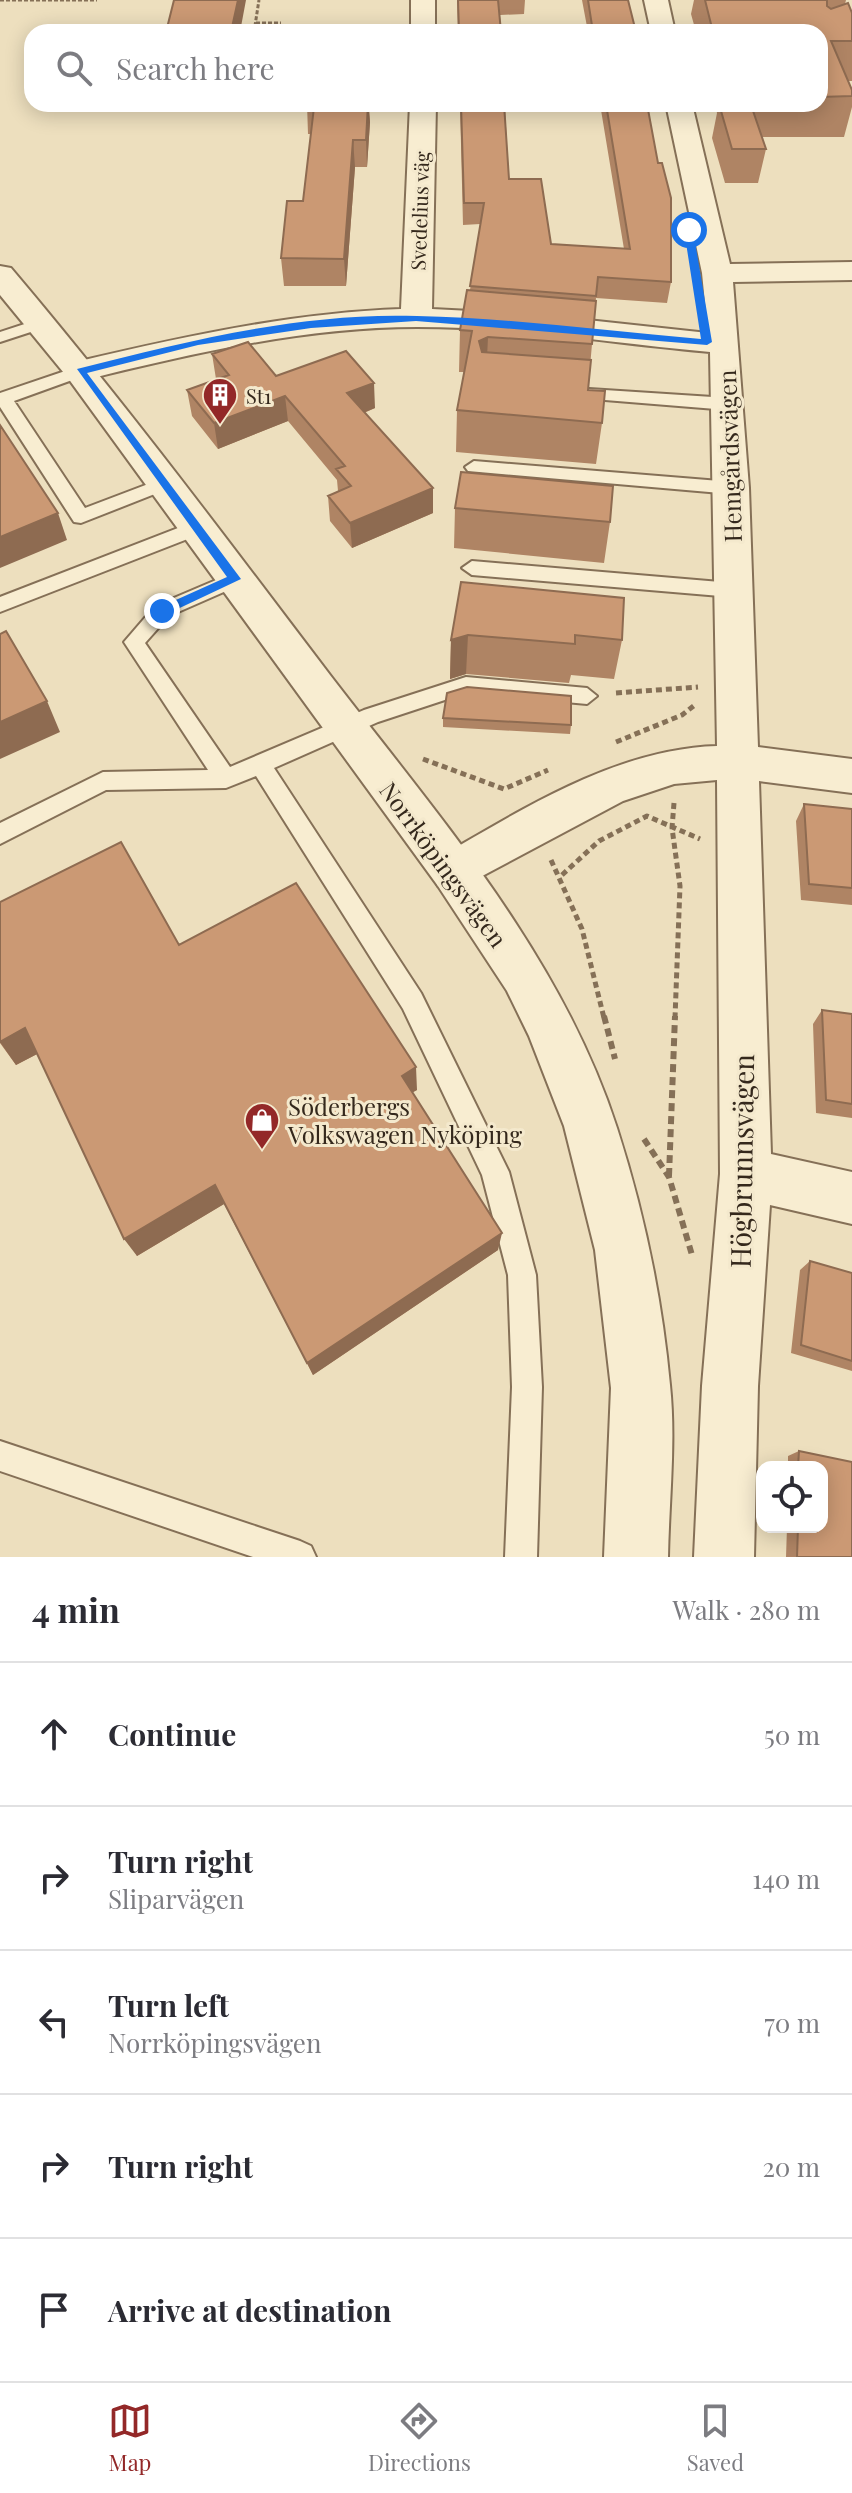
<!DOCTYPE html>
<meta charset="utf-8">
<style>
:root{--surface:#fff;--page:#f7f7f7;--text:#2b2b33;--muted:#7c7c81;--line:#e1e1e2;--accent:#932828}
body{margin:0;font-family:"Playfair Display",serif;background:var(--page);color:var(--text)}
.controls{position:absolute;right:24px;bottom:24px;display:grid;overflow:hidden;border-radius:16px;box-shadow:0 4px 20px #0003}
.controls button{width:72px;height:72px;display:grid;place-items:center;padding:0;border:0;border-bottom:2px solid var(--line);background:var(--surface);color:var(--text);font:40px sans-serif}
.stop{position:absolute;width:24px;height:24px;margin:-18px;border:6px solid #1a73e8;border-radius:50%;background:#fff}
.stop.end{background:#1a73e8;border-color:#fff;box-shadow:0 2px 8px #0008}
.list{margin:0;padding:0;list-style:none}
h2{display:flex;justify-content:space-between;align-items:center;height:104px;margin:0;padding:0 32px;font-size:34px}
h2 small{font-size:26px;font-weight:400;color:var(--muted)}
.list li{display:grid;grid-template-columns:52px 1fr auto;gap:24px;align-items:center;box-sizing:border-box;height:144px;padding:0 32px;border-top:2px solid var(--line)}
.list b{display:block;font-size:30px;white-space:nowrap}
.list p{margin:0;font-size:26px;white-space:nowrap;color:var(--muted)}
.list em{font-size:26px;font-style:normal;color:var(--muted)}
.icon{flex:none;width:44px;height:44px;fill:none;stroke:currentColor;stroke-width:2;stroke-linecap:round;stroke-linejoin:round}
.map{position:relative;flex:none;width:852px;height:1557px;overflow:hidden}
.search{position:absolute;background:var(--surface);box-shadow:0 4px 20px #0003;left:24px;right:24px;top:24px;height:88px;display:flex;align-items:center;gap:20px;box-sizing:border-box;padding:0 28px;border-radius:24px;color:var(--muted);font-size:30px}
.sheet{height:824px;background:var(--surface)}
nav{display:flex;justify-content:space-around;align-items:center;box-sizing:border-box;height:112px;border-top:2px solid var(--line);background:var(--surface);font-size:22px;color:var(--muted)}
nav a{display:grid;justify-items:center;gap:4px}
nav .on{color:var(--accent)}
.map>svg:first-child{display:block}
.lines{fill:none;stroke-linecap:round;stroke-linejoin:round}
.service-casing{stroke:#857057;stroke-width:4}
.minor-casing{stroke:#857057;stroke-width:4}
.tertiary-casing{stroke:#857057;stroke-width:4}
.path-far2{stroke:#857057;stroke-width:3;stroke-dasharray:4 2;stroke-linecap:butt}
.path-far1{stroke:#857057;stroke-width:5;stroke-dasharray:6 4;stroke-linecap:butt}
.path{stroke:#857057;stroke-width:6;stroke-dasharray:8 5;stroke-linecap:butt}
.service{fill:#f8edd1;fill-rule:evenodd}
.minor{fill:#f8edd1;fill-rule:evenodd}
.tertiary{fill:#f8edd1;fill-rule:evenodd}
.wall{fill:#af8464}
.shaded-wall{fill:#8e6b51}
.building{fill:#cb9974;stroke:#8e6b51;stroke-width:2}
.route{fill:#1a73e8}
.labels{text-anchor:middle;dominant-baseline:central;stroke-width:6;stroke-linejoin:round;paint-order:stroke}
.far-street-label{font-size:20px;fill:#34281c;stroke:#f4e9cd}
.far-poi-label{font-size:20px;fill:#34281c;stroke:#f4e9cd;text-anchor:start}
.street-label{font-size:24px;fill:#34281c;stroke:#f4e9cd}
.poi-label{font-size:24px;fill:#34281c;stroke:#f4e9cd;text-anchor:start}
.near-street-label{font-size:28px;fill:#34281c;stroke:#f4e9cd}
</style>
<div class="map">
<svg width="852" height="1557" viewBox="0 0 852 1557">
<rect width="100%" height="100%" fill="#eddfbe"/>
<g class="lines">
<!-- service casing -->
<g class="service-casing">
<path id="service" d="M40 319 48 324 46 327 0 342V332Z
M80 366 88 371 86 375 14 401 85 508 164 478 173 484 170 488 81 523 74 522 0 407V393Z
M574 388 728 398 737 404 728 410 568 397 565 393Z
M474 461 732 482 741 488 732 494 468 471 465 467Z
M196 521 203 523 205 528 203 533 0 612V597Z
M472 561 732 583 742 590 732 597 472 575 462 568Z
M235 572 242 574 245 579 242 584 169 616 145 643 230 767 364 710 466 677 587 688 597 696 587 704 466 693 378 722 274 768 421 993 509 1172 536 1275 542 1387 537 1557H505L512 1387 508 1275 482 1175 403 1009 256 776 226 788 106 790 0 844V823L103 772 208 770 124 642 155 606Z
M0 1441 300 1541 311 1546 316 1557H253L0 1471Z"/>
</g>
<!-- minor casing -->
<g class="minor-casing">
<path id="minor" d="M411 0H435V32H411Z
M644 0H668L675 32H651Z
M410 104H436L432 309 532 314 708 333 702 273 666 104H692L730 264 852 262V280L733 282 749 488 758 747 852 759V793L759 781 771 1154 852 1172V1224L770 1205 758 1386 754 1557H694L702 1386 720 1174 717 780 674 784 623 801 454 891 438 886 432 872 438 858C523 809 616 749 717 746L710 352C612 343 515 327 417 327 303 327 190 354 80 381L69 378 64 371 69 364 80 361C186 336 292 313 401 309Z"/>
</g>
<!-- tertiary casing -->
<g class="tertiary-casing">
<path id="tertiary" d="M0 266 11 268C123 400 226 538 330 675 439 817 561 955 617 1128 644 1212 662 1298 670 1385 676 1441 669 1501 668 1557H604L611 1388 595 1250 564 1126 529 1036 507 991 438 886 68 378 0 295Z"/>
</g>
<!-- path-far2 -->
<path class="path-far2" d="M0 0H97
M256 23H281
M254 32 259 0"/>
<!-- path-far1 -->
<path class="path-far1" d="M616 693 698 687
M616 742 682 715 696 704
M423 759 504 789 548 770
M674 803 672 828 680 886 675 1018
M551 860 582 929 604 1018
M562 875 599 841 647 816 700 839"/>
<!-- path -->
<path class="path" d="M604 1016 615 1059
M644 1139 669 1177 692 1255
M669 1176 675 1016"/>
<!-- service -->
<use href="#service" class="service"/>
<!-- minor -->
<use href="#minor" class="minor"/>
<!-- tertiary -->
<use href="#tertiary" class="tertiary"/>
</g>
<!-- wall -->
<path class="wall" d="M457 0H525L524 14 500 15 501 32H458Z
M582 0H628L636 32H588Z
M694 0H846L845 4 852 13V81H848L852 90V107L844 137H762L766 149 758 183H725L712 138 717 113 715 104H820V32H696L691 14Z
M307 104H369L370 122 367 167H355L346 286H284L281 258 303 201 311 134H308Z
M460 104H506L505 109 509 179 551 244 624 249 600 104H649L648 110 671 282 667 303 596 298 588 390 602 423 596 464 456 452 457 410 464 372H459L460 330 470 290 480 224 463 225Z
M212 354 375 408 364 413 433 488V513L352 548 330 521 328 496 338 491 337 480 288 421 218 449 192 416 187 390 216 379Z
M455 508 610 522 604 563 454 548Z
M461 582 622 640 614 679 571 675 569 683 466 674 450 679 451 640Z
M443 718 571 725 570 734 443 727Z
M804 804 852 809V905L801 900 796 821Z
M0 902 179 945 417 1090 412 1092 498 1250 313 1375 224 1204 137 1256 37 1054 16 1065 0 1043Z
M822 1010 852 1014V1118L816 1113 813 1024Z
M810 1261 852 1273V1371L791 1353 800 1270Z
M799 1451 852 1462V1557H786L787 1527H822V1467H788V1456Z"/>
<!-- shaded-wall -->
<path class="shaded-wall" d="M238 0H246L240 32H231Z
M368 104 370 122 367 167 366 140Z
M353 140 355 167 346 286 344 259Z
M488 337 486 379 479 341Z
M374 383 375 408 348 419 347 393Z
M285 396 288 421 218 449 214 423Z
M433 488V513L352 548 350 523Z
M58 513 67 540 0 568V537Z
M468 635 466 674 450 679 451 640Z
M47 701 60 732 0 759V722Z
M25 1028 41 1052 16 1065 0 1042Z
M416 1067 417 1090 403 1098 402 1076Z
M215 1185 224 1204 137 1256 124 1239Z
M502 1233 498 1250 313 1375 307 1363Z"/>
<!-- building -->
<path class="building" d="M174 0H238L231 32H166Z
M458 0H498L501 32H459Z
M588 0H628L636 32H593Z
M705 0H827V6L831 9 848 3 852 13V41H831L852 90V96L820 97V32H713Z
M307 104H368L366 140H353L344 259 281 258 287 201H303L314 107H306Z
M461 104H504L509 179H541L551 244 630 249 606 104H647L658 163H662L671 198V282L598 277 596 296 470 286 484 203H464Z
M719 104 751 105 766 149H732Z
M467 290 596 301 592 344 488 337 479 341 482 352 591 360 588 390 605 391 602 423 457 410 472 331 460 330Z
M248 342 276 376 346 351 374 383 347 393 433 488 350 523 328 496 351 486 336 469 345 466 285 396 214 423 187 390 229 375 212 354Z
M0 425 58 513 0 537Z
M461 472 613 486 610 522 455 508Z
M461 582 624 598 622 640 575 635V644L468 635 451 640Z
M6 631 47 701 0 722V634Z
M467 687 571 696V725L443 718 447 693Z
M804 804 852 809V888L809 884Z
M121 842 179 945 296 883 416 1067 402 1076 502 1233 307 1363 215 1185 124 1239 25 1028 0 1042V902Z
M822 1010 852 1014V1104L826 1100Z
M810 1261 852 1273V1361L801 1345Z
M799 1451 852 1462V1557H797L798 1527H822V1467H798Z"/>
<!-- route -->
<path class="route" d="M689 228 693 230 712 342 707 345 416 321 311 328 198 345 87 373 241 579 167 614H158V608L227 577 77 369C187 341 303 312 417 316 512 318 607 331 701 339L684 230Z"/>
<!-- icons -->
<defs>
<g id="building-pin" transform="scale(1.8)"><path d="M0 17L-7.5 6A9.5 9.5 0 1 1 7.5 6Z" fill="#932828" stroke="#f4e9cd"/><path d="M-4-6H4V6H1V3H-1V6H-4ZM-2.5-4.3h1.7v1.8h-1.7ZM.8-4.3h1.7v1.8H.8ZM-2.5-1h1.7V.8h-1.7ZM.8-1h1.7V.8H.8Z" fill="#fff"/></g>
<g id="shop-pin" transform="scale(1.8)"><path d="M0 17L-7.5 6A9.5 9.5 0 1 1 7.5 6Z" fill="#932828" stroke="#f4e9cd"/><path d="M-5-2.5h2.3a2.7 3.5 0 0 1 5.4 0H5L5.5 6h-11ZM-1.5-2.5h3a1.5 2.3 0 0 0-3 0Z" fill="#fff"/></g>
</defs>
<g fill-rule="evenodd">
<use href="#building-pin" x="220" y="395"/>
<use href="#shop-pin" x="262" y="1120"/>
</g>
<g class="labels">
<!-- far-street labels -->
<g class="far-street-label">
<text transform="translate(419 211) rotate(-88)">Svedelius väg</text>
</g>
<!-- far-poi labels -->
<g class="far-poi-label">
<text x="246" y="395">St1</text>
</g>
<!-- street labels -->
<g class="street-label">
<text transform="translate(729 456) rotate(-92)">Hemgårdsvägen</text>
<text transform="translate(444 864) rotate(54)">Norrköpingsvägen</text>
</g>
<!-- poi labels -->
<g class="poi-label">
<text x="288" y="1106">Söderbergs<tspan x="288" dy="28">Volkswagen Nyköping</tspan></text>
</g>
<!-- near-street labels -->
<g class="near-street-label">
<text transform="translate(741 1161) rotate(-89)">Högbrunnsvägen</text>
</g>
</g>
</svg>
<div class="controls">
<button><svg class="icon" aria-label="locate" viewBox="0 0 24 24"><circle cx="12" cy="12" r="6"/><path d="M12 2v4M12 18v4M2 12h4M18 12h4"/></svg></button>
</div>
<div class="stop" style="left:689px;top:230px"></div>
<div class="stop end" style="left:162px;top:611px"></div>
<div class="search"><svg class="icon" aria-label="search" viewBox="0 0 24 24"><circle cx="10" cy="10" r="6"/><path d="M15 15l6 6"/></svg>Search here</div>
</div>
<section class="sheet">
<h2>4 min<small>Walk · 280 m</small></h2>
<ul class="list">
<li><svg class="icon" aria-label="ahead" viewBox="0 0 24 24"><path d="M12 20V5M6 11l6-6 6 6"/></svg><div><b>Continue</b></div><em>50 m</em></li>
<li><svg class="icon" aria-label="right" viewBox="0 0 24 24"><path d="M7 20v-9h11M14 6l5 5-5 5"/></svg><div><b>Turn right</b><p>Sliparvägen</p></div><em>140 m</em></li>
<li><svg class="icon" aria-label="left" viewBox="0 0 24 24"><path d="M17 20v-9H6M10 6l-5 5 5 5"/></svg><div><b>Turn left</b><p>Norrköpingsvägen</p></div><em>70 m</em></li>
<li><svg class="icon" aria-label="right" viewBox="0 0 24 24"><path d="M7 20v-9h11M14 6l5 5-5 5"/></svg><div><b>Turn right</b></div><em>20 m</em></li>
<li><svg class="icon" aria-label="arrive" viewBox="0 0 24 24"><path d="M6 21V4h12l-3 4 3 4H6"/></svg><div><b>Arrive at destination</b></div></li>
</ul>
</section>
<nav>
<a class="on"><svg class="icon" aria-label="map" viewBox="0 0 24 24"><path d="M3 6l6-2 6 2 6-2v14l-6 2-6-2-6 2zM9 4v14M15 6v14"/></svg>Map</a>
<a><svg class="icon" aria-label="directions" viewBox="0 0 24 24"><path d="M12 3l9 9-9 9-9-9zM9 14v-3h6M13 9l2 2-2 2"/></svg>Directions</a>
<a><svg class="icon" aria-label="saved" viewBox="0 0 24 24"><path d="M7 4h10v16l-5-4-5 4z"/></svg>Saved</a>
</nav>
